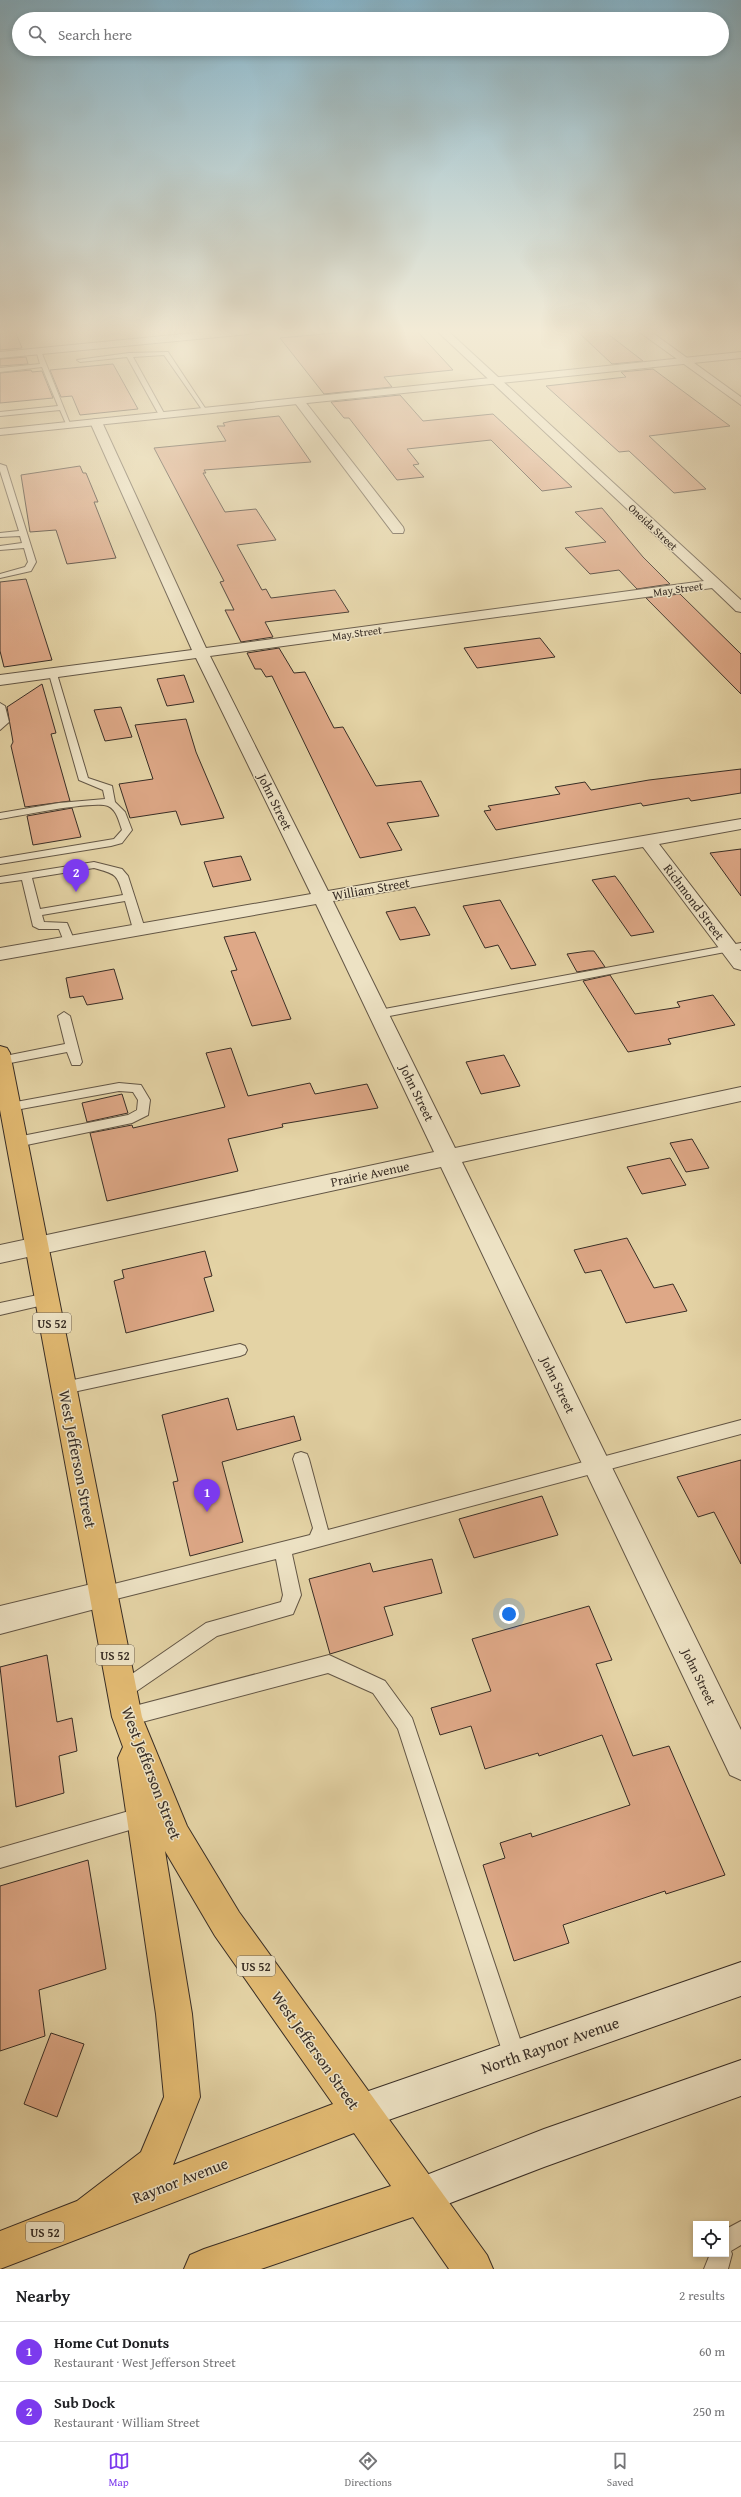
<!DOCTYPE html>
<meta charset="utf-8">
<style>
:root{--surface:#fff;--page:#f6f6f6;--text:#202124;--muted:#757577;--line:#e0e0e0;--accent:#7c3aed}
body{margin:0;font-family:"Gentium Book Plus",serif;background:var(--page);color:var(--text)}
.controls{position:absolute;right:12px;bottom:12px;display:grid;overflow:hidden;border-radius:0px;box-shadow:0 2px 6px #0003}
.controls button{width:36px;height:36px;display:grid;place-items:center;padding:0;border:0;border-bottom:1px solid var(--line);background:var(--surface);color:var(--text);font:20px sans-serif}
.you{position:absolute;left:509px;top:1614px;width:14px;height:14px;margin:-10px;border:3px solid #fff;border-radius:50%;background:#1a73e8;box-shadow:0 0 0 6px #1a73e833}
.badge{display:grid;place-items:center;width:26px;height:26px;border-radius:50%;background:var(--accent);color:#fff;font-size:13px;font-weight:700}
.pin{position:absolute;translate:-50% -33px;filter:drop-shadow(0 1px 2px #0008)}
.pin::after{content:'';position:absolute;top:21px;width:14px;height:12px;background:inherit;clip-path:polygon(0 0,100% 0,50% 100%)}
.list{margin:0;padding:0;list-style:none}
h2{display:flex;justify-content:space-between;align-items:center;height:52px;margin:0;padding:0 16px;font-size:17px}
h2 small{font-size:13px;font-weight:400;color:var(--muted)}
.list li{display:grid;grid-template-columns:26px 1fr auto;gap:12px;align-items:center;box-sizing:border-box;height:60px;padding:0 16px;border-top:1px solid var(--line)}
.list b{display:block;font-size:15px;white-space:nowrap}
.list p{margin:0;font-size:13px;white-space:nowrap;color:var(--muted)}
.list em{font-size:13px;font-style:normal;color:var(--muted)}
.icon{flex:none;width:22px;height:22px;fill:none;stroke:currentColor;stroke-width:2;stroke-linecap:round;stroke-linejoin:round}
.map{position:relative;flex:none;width:741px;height:2269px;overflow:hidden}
.search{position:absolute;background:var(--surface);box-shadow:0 2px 6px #0003;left:12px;right:12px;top:12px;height:44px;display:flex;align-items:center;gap:10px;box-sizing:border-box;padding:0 14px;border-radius:22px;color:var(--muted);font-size:15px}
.sheet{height:172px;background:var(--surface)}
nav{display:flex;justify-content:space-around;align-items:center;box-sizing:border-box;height:56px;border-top:1px solid var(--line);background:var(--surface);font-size:11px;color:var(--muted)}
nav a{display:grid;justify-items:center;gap:2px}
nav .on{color:var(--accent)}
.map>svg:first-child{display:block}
.building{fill:#dea887;stroke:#382d25}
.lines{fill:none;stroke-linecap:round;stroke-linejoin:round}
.service-casing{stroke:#635645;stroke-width:2}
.minor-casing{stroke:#635645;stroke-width:2}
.tertiary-casing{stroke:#635645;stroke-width:2}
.secondary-casing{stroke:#382d25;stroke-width:2}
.primary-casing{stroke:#382d25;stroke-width:2}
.service{fill:#ede2c4;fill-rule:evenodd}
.minor{fill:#ede2c4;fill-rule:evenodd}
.tertiary{fill:#ede2c4;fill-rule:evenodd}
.secondary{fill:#ede2c4;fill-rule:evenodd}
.primary{fill:#e2ba72;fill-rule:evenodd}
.labels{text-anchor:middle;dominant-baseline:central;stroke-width:3;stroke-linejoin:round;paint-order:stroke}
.far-street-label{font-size:11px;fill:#382d25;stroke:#ede2c4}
.shield{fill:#ede2c4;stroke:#6e6355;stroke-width:1}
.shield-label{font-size:12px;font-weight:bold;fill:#382d25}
.street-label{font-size:13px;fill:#382d25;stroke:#ede2c4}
.near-street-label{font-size:16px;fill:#382d25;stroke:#ede2c4}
</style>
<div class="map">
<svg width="741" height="2269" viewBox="0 0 741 2269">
<rect width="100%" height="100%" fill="#e4d3a5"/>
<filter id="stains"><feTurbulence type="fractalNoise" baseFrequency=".005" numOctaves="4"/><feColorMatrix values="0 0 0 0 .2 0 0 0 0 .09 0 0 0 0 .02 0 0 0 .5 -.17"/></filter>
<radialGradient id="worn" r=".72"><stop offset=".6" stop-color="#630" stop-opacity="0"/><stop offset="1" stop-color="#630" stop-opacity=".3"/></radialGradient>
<!-- building -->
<path class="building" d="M0 331H15L22 348 0 350Z
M356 331H417L453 370 384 377 392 387 324 394 280 338Z
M577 331H604L643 361 612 364Z
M26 357 28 364 0 366V359Z
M113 364 138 409 80 415 72 396 61 397 50 370Z
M653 369 730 426 649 436 706 489 674 493 629 451 619 452 546 386 626 377 621 372Z
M31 370 32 372 42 371 53 398 0 403V373Z
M400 395 423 421 493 414 572 487 542 491 491 440 407 449 419 464 413 465 424 477 397 480 349 418H344L331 402Z
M279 416 311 462 204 470 206 473H203L225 512 256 509 276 540 237 545 262 590 266 589 271 598 335 590 349 612 265 622 273 637 241 642 225 610H234L220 582 224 581 154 448 226 441 217 426H225L223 423 232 421Z
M80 466 83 473H86L98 502H94L116 558 67 564 56 530 30 532 21 475Z
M602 508 643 557 670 584 637 589 619 570 590 574 565 548 606 542 575 512Z
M26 579 52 660 4 667 0 651V582Z
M680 594 741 654V694L646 598Z
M540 638 555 657 477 668 464 648Z
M279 648 294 673 305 672 334 728 343 727 376 786 421 781 439 816 387 823 402 850 360 858 272 676 266 677 261 669H255L247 653Z
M184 675 194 702 167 706 157 679Z
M42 684 56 733 51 734 70 801 25 807 11 746 13 742 7 707Z
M121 707 132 737 105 741 94 710Z
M186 719 196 752 224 818 181 825 176 811 130 818 119 784 153 779 135 725Z
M741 769V793L691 801 689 798 643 806 641 803 496 830 484 811 491 810 488 806 560 794 555 787 585 782 591 790 649 780Z
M72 808 81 837 33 845 27 816Z
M741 849V896L710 853Z
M241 856 251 880 213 887 204 862Z
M615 876 621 884 654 932 631 936 592 880Z
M500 900 536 965 511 969 498 945 485 948 463 906Z
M415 907 430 935 400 940 386 912Z
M255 932 291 1019 252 1026 231 971 237 970 224 937Z
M588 951H594L605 967 577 972 567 954Z
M114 969 123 999 87 1005 83 996 70 998 66 978Z
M610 975 635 1014 680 1007 677 1002 713 995 735 1025 668 1039 671 1044 628 1052 583 981Z
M231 1048 248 1096 310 1083 315 1094 367 1084 378 1108 282 1124 283 1127 228 1139 238 1171 107 1201 90 1133 132 1125 133 1128 225 1107 206 1053Z
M504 1055 520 1086 481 1094 466 1062Z
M122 1094 128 1113 87 1122 82 1103Z
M692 1139 709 1168 686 1172 670 1143Z
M670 1158 686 1185 642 1194 627 1167Z
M627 1238 654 1288 673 1284 687 1311 626 1323 601 1270 585 1273 574 1250Z
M205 1251 212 1276 204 1278 214 1311 126 1333 114 1281 124 1278 122 1270Z
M228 1398 237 1430 294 1416 301 1440 222 1462 243 1542 190 1556 173 1482 178 1481 162 1415Z
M741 1460V1564L714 1512 698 1517 677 1477Z
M542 1496 558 1535 474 1558 459 1519Z
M432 1559 442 1593 384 1607 393 1635 330 1654 309 1579 370 1563 373 1572Z
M589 1606 612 1660 596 1664 633 1756 669 1746 725 1875 666 1894 665 1891 563 1925 569 1943 514 1961 483 1865 505 1858 500 1843 531 1833 532 1837 630 1805 602 1735 539 1756 538 1753 485 1769 471 1726 440 1735 431 1708 491 1691 472 1639Z
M47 1655 57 1722 72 1718 77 1751 59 1756 64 1793 16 1807 0 1667Z
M88 1860 106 1969 39 1990 45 2036 0 2051V1886Z
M51 2033 84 2044 57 2117 24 2104Z"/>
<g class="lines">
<!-- service casing -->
<g class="service-casing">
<path id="service" d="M36 350 41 351 71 426H67L60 410 0 416V412L58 406 42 367 0 372V368L40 364Z
M168 352 207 411H203L164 355 133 357 165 415 162 417 159 415 127 357 80 362 77 360 129 353Z
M0 464 6 466 36 562 31 571 0 578V574L25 567 28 562 24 548 0 550V546L22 543 20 536 0 537V533L19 531 0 471Z
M53 671 57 674 88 778 112 786 115 802 125 812 132 830 122 843 111 846 0 864V858L114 839 122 830C119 822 117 810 108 806 94 800 19 816 0 819V813L59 803 105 799 103 790 79 780 49 674Z
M0 703 5 706 9 722 0 730Z
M94 862 122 869 128 876 145 929 143 931 139 932 133 929 125 901 42 915 44 922 67 923 75 942 69 945 65 944 59 929H39L33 926 22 880 0 883V877ZM94 868C115 874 117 873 123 895L40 909 32 878Z
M741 943V949L379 1018 373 1014 379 1010Z
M64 1012 70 1016 82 1062 80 1065H72L67 1052 0 1065V1057L65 1044 58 1016Z
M119 1083 141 1085 150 1100 148 1115 132 1123 17 1147 10 1142 17 1137 128 1115 137 1110 138 1100 133 1092 119 1091 10 1111 4 1107 5 1104Z
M47 1293 52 1295 54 1299 52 1303 0 1315V1303Z
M240 1344 245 1346 247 1350 245 1354 240 1356 64 1394 59 1392 56 1388 59 1384 64 1382Z
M741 1420V1434L292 1554 301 1595 293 1614 217 1636 128 1697 122 1700 116 1697 113 1691 116 1685 206 1623 281 1602 283 1595 276 1559 104 1602 98 1600 95 1594 98 1588 310 1535 313 1528 293 1459 295 1454 301 1452 307 1454 309 1459 328 1530Z
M329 1655 385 1681 412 1718 526 2057 522 2064 515 2068 508 2064 504 2057 398 1729 373 1693 328 1673 127 1726 121 1723 118 1717 121 1711 127 1708Z
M143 1807 150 1810 153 1817 150 1824 0 1868V1848Z
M741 2221V2245L731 2251 732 2254 728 2269H704L710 2254H726V2229Z"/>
</g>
<!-- minor casing -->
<g class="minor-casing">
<path id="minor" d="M215 331H254L249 334 0 358V352Z
M437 331H448L741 600V612L736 611 712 588 210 656 328 891 741 819V829L659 844 741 951V970L734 968 643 847 333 901 455 1148 741 1087V1101L462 1162 741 1730V1780L730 1775 441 1167 0 1263V1245L434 1152 316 904 0 960V948L311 894 196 658 0 685V675L192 650 90 422 92 420 96 419 102 422 206 648 704 581Z
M638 331H650L741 397V405Z
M299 398 303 399 403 527 404 530 403 533H393L295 403 294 401Z
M104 1581 114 1584 118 1594 114 1604 0 1634V1606Z"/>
</g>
<!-- tertiary casing -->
<g class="tertiary-casing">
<path id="tertiary" d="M741 352V358L0 435V429Z"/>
</g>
<!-- secondary casing -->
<g class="secondary-casing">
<path id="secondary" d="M741 1962V1996L360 2130 347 2125 342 2112 347 2099 360 2094Z
M741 2060V2096L544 2167 419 2215 406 2209 400 2196 406 2183 544 2129Z"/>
</g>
<!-- primary casing -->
<g class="primary-casing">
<path id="primary" d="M0 1046 7 1048 10 1053 142 1717 187 1826 239 1912 487 2255 493 2269H449L413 2217 261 2269H184L190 2255 204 2249 391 2186 354 2133 0 2269V2231L77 2201 141 2152 164 2097 156 2014 118 1758 123 1747 112 1717 0 1110ZM165 1851 215 1936 333 2104 173 2165 200 2097 192 2014Z"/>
</g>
<!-- service -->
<use href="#service" class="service"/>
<!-- minor -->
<use href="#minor" class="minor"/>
<!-- tertiary -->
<use href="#tertiary" class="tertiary"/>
<!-- secondary -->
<use href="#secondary" class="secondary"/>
<!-- primary -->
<use href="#primary" class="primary"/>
</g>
<!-- sky -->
<linearGradient id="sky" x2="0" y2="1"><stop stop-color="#87b6cc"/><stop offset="0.51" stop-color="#f3ebd6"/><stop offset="1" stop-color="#f3ebd6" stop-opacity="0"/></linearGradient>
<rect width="741" height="649" fill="url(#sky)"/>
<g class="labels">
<!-- far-street labels -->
<g class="far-street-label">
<text transform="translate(653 527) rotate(43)">Oneida Street</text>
<text transform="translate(678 589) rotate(-8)">May Street</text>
<text transform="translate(357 633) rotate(-8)">May Street</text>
</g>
<!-- shield labels -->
<g class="shield">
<rect x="33" y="1313" width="38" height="20" rx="3"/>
<rect x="96" y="1645" width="38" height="20" rx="3"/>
<rect x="237" y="1956" width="38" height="20" rx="3"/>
<rect x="26" y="2222" width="38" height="20" rx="3"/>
</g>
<g class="shield-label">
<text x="52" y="1323">US 52</text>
<text x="115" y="1655">US 52</text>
<text x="256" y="1966">US 52</text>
<text x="45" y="2232">US 52</text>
</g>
<!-- street labels -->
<g class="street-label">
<text transform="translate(275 802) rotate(64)">John Street</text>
<text transform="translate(371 889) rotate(-10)">William Street</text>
<text transform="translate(694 902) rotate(53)">Richmond Street</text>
<text transform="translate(417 1093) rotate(64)">John Street</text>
<text transform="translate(370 1174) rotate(-12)">Prairie Avenue</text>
<text transform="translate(558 1385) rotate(64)">John Street</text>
<text transform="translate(699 1677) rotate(64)">John Street</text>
</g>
<!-- near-street labels -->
<g class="near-street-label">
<text transform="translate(78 1459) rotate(79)">West Jefferson Street</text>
<text transform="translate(152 1773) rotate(69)">West Jefferson Street</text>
<text transform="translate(550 2045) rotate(-19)">North Raynor Avenue</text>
<text transform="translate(316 2050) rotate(55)">West Jefferson Street</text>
<text transform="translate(180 2180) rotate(-21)">Raynor Avenue</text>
</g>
</g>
<rect width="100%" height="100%" filter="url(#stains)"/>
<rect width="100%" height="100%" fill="url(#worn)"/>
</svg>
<div class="controls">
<button><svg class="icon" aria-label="locate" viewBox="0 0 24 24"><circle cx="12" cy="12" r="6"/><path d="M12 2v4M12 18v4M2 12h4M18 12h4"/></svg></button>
</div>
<div class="you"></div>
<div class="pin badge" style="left:207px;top:1512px">1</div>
<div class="pin badge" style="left:76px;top:892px">2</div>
<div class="search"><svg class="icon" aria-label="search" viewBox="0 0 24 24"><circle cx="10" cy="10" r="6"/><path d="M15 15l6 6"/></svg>Search here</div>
</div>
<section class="sheet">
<h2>Nearby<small>2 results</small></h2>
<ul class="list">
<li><span class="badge">1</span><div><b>Home Cut Donuts</b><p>Restaurant · West Jefferson Street</p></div><em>60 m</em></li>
<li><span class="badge">2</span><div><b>Sub Dock</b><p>Restaurant · William Street</p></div><em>250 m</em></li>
</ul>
</section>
<nav>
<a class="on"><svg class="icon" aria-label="map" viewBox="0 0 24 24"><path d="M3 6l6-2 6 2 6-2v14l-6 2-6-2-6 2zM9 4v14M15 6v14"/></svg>Map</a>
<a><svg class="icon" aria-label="directions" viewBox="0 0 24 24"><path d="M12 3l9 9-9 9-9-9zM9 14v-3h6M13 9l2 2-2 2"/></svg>Directions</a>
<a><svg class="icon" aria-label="saved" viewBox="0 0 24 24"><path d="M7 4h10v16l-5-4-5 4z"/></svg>Saved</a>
</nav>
